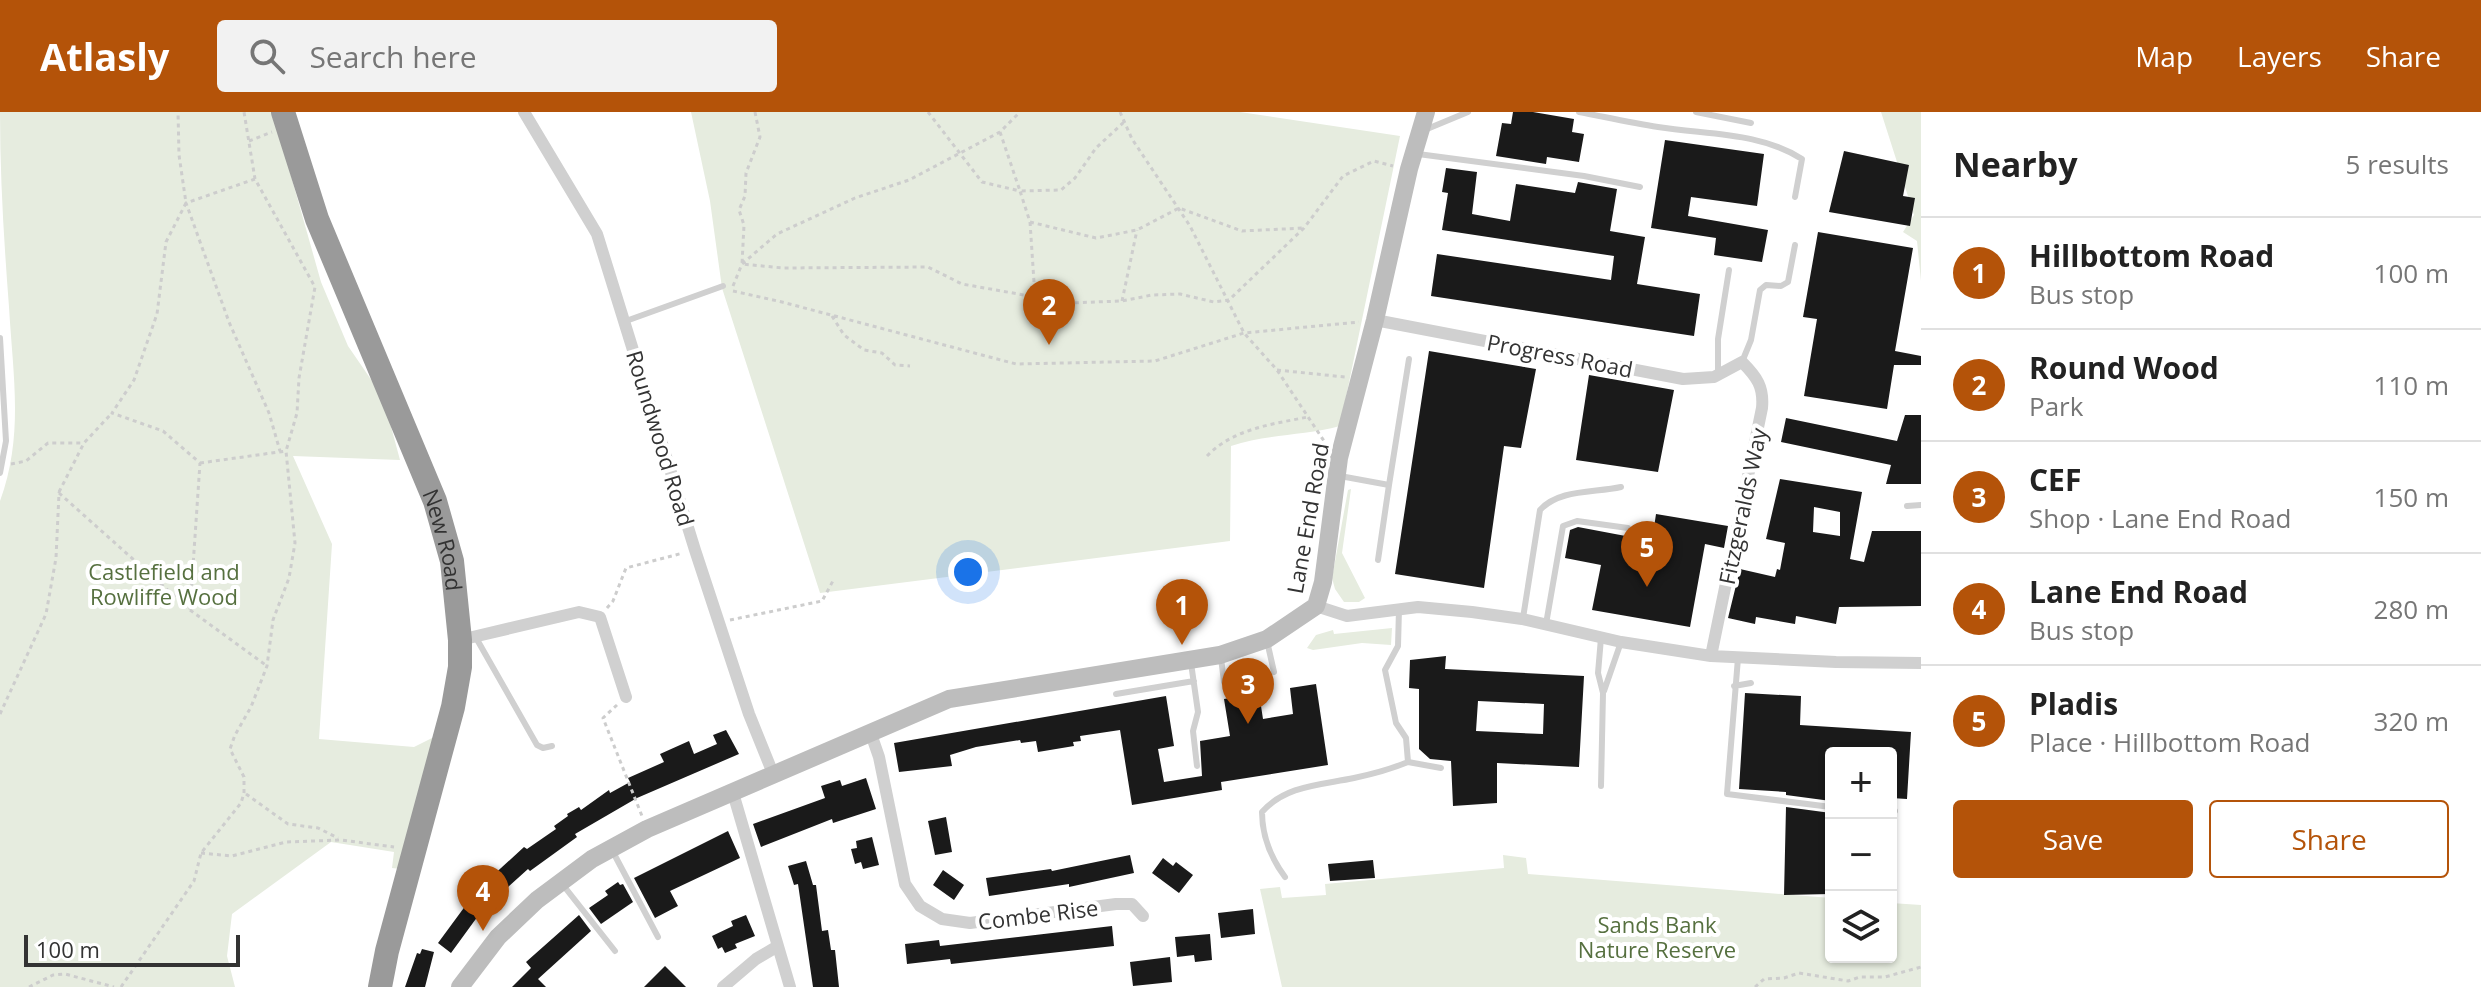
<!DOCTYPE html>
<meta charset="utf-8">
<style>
:root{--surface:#fff;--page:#f2f2f2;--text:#222;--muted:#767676;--line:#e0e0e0;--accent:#b45309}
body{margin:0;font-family:"Open Sans",sans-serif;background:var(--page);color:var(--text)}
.controls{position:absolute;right:24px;bottom:24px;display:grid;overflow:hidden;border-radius:8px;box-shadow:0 2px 6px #0004}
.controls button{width:72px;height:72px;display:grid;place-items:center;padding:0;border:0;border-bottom:2px solid var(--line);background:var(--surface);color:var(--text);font:40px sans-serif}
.scale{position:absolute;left:24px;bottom:20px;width:216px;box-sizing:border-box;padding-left:8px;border:4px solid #333;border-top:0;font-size:22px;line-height:28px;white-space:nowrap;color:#333;-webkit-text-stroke:6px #fff;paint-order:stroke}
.you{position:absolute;left:968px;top:460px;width:28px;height:28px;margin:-20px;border:6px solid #fff;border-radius:50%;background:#1a73e8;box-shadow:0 0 0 12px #1a73e833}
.badge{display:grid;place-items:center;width:52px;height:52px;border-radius:50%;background:var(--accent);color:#fff;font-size:26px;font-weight:700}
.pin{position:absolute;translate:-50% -66px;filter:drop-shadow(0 2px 4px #0008)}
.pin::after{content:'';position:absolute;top:42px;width:28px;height:24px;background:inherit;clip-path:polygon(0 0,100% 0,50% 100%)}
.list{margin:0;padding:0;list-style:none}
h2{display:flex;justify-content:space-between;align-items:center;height:104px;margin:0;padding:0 32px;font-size:34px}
h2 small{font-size:26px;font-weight:400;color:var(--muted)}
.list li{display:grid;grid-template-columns:52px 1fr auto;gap:24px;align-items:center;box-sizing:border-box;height:112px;padding:0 32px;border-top:2px solid var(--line)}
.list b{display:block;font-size:30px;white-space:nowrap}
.list p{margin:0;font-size:26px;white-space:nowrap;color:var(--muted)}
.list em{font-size:26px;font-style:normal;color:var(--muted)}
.actions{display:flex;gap:16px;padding:24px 32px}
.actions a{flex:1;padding:18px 0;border:2px solid var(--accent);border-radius:8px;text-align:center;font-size:28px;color:var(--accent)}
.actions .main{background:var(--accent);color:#fff}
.icon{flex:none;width:44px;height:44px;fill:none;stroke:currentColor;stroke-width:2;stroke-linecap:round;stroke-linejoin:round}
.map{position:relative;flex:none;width:1921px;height:875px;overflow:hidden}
header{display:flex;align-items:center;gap:48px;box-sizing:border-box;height:112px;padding:0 40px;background:var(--accent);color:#fff}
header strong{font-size:38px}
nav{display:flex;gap:44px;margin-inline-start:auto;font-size:28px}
.search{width:560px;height:72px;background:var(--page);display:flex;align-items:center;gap:20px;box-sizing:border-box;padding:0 28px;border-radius:8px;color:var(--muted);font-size:30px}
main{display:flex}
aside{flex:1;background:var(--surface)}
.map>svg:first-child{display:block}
.green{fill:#e6ecdf}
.building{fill:#1a1a1a;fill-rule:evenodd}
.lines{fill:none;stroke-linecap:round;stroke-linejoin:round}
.path{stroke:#cdcdcd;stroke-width:3;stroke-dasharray:4 4;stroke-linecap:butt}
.lane{stroke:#d0d0d0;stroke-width:6}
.street{stroke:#d0d0d0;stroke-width:12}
.secondary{stroke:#bdbdbd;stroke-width:18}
.highway{stroke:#9a9a9a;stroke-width:24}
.labels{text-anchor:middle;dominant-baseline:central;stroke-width:8;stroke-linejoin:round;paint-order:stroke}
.street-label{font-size:22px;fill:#333;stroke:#fff}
.park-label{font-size:22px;fill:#56703f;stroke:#fff}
</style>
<header>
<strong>Atlasly</strong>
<div class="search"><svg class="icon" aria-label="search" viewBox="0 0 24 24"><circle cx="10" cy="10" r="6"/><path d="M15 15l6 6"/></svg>Search here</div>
<nav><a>Map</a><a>Layers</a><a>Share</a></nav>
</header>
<main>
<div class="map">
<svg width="1921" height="875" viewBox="0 0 1921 875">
<rect width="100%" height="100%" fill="#fff"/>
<!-- green -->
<path class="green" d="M0 0H273L321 170 348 234 383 285 400 348 293 344 332 432 319 627 414 635 438 623 401 757 392 756 394 740 331 730 232 802 227 844 235 875H0V389C24 323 13 264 9 195 4 130 0 65 0 0Z
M691 0H1240L1400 24 1340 314C1303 324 1266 322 1231 334L1230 429 820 481 722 176 710 89Z
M1881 0H1921V169L1917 129 1903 120 1914 103Z
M1351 377 1342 441 1365 486 1359 490H1344L1335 477 1332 466 1348 378Z
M1392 516 1391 533 1362 531 1313 538 1307 536 1316 523 1333 518 1334 522Z
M1503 743 1526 746 1528 762 1831 786V845H1891V791L1921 793V875H1282L1260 777 1280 775 1282 786 1326 783 1325 772 1504 756Z"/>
<!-- building -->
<path class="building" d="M1513 0H1533L1574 7 1572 20 1584 22 1579 50 1547 45 1546 52 1496 44 1502 11 1511 12Z
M1665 28 1764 42 1757 94 1691 85 1688 104 1768 118 1762 150 1714 143 1716 126 1651 116Z
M1844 39 1909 53 1903 84 1915 86 1910 114 1829 100Z
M1446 56 1477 60 1472 102 1510 109 1516 72 1575 81 1578 70 1617 77 1610 119 1645 125 1637 172 1700 182 1694 224 1431 184 1437 142 1611 168 1614 144 1442 118 1448 81 1442 80Z
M1818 120 1913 136 1895 239 1921 244V253H1894L1887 297 1804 284 1817 207 1803 205Z
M1429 239 1536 257 1521 336 1504 334 1484 476 1395 462Z
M1589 263 1674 278 1658 360 1576 348Z
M1905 303H1921V372H1886L1891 353 1781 330 1786 306 1897 329Z
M1780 367 1862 380 1850 447 1864 450 1872 419H1921V494L1839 495 1836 512 1796 504 1795 512 1756 505 1755 512 1728 506 1740 457 1775 465 1777 457 1780 458 1785 431 1766 427ZM1814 395 1840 400V424L1813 420Z
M1656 402 1728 414 1724 436 1705 432 1690 515 1592 498 1601 453 1565 446 1570 418 1578 415 1652 429Z
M1446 544 1445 557 1584 564 1579 655 1497 651V691L1453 694 1451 649 1430 647 1419 637V577L1409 576 1410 548ZM1478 589 1544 592 1543 622 1476 619Z
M1316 572 1328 653 1221 670 1222 678 1132 693 1120 618 1080 624 1081 629 1073 630 1074 634 1038 640 1036 629 1021 631 1020 628 976 635 950 643 952 654 899 660 894 631 1166 584 1174 634 1158 637 1164 670 1202 664 1200 629 1230 624 1224 587 1259 581 1263 607 1293 602 1290 576Z
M1745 581 1801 584 1800 613 1911 620 1907 687 1891 686V641H1831V689L1786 683V680L1739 677Z
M726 618 739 642 637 686 575 722 577 725 530 759 528 757 497 785 494 782 451 841 438 831 477 778 524 735 527 737 556 717 554 714 568 704 567 702 579 695 581 698 609 678 610 681 630 670 628 666 664 650 660 642 689 629 694 642 717 632 713 623Z
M866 666 876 697 833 711 832 707 761 735 753 712 825 686 821 674 840 668 842 674Z
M1786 695 1831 701V782L1784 783Z
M946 705 952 740 935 743 928 709Z
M728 719 740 746 670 779 678 794 655 806 634 766Z
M872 725 879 753 863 757 861 750 855 752 851 737 857 736 856 729Z
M1130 743 1134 761 1069 775V772L989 784 986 766 1051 757 1052 759Z
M1163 746 1173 754 1176 750 1193 763 1179 781 1152 761Z
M1373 748 1375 766 1330 769 1328 752Z
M806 749 813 773H816L822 819 828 818 831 838H835L839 875H813L798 772 794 773 788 754Z
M943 758 964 773 954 788 933 773Z
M618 770 620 773 623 772 633 790 601 812 589 796 608 783 605 779Z
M1253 797 1255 822 1221 826 1218 801Z
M579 803 591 819 538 867 546 875H512L531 856 526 850Z
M746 803 755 824 735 832 737 836 725 841 722 835 718 837 712 824 733 814 731 809Z
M1112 814 1114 834 951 852 950 847 907 852 905 832 939 828 940 834Z
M1210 822 1212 848 1195 850 1194 843 1177 845 1175 825Z
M422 837 434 840 425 875H405L417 841 420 842Z
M1170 845 1172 870 1133 874 1130 850Z
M665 854 686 875H644Z"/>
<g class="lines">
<!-- path -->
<path class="path" d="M755 0 760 25 746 61 745 84 739 98 744 113 742 152 783 156 928 155 962 172 1069 191 1122 189 1152 183 1180 182 1214 190 1229 188 1304 116 1343 64 1374 49 1393 54
M928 0 982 70 1020 79 1030 110 1096 126 1137 118 1179 96 1242 119 1304 116
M1120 0 1132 27 1190 114 1244 221 1277 258 1326 332
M1000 20 1020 79 1061 78 1075 66 1096 36 1124 10
M249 29 272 20
M255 67 186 91 229 210 269 301 280 339
M1030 110 1035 185
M733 174 742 152 777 122 855 86 909 68 1000 20 1020 0
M733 179 782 190 1016 252 1155 249 1244 221 1359 210
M1122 189 1137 118
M832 204 844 223 864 238 882 241 895 253 910 254
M1277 258 1345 265
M1207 344C1233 317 1272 312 1308 305
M200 351 286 339
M11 352 26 349 48 331H84
M59 380 84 331 112 301
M607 496 613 489 626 456 683 441
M190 498 267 554
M730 508 822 489 834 467
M617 593 603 606 642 704
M0 602 46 502 56 446 59 381 190 498 200 351 163 319 112 301 134 268 157 202 166 130 186 91 179 43 178 0
M246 682 288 712 318 716 338 726
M201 741 232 744 286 730 341 728 394 735
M29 875 53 863 65 862 114 875
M121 875 194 769 201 741 241 691 244 681V665L230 637 235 623 251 595 267 554 273 508 289 466 295 431 286 339 297 301 299 266 315 175 255 67 244 0
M1755 875 1764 867 1784 866 1799 861 1848 869 1860 865H1885L1921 855"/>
<!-- lane -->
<path class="lane" d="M1579 0C1605 5 1632 11 1658 15 1707 23 1760 20 1802 47L1795 85
M1696 0 1751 11
M1427 17 1468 0
M1418 42 1584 64 1640 75
M626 209 723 174
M0 226 6 329 0 361
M1742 250 1751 228 1760 178 1766 173 1781 174 1788 170 1795 133
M1718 263V227L1729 158
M1340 364 1389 373 1409 247
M1907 394 1921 393
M1378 448 1389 373
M1399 497 1398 534 1385 558 1396 611 1406 626 1408 650 1441 656
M1523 506 1540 398C1559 377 1594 381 1621 375
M1546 512 1563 414 1577 409 1628 416
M475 524 537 633 543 636 552 634
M1601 526 1598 561 1603 581 1601 674
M1267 529 1274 560
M1221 546 1224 570
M1738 546 1727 682 1831 695
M1191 551 1198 600 1193 619 1197 654
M1734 574 1751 571
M1604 579 1621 530
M1116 582 1194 569
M1891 699H1895
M613 740 658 825
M1285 765C1271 746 1262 723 1262 700 1286 673 1321 673 1354 666 1373 662 1391 657 1408 650
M563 773 615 839"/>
<!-- street -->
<path class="street" d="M524 0 597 122 695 438 749 602 774 664
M1375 208 1683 267 1714 265 1742 250C1757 265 1764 275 1762 296L1711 544
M1316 494 1347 504 1418 495 1472 500 1522 507 1621 530 1711 544 1836 550 1921 551
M460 528 579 500 600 505 626 585
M871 622 879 645 905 772 920 794 942 807 970 811 1116 792H1132L1143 804
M733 681 790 875
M723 875 756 847 778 834"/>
<!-- secondary -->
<path class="secondary" d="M460 875 498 825 537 788 592 747 647 717 949 587 1220 543 1267 527 1316 494 1323 470 1339 346 1375 208 1409 57 1426 0"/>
<!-- highway -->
<path class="highway" id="s1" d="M283 0 317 107 435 389 452 449 460 528V555L453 595 387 839 380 875"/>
</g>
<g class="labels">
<!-- street labels -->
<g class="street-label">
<text transform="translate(1560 243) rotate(11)">Progress Road</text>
<text transform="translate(661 326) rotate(73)">Roundwood Road</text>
<text transform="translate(1742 394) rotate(-78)">Fitzgeralds Way</text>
<text transform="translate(1307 406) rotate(-80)">Lane End Road</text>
<text stroke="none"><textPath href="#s1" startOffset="458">New Road</textPath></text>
<text transform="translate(1038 802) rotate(-7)">Combe Rise</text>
</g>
<!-- park labels -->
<g class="park-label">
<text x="164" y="459">Castlefield and<tspan x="164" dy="25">Rowliffe Wood</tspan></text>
<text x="1657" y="812">Sands Bank<tspan x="1657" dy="25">Nature Reserve</tspan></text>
</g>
</g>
</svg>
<div class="controls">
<button>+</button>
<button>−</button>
<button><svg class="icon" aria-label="layers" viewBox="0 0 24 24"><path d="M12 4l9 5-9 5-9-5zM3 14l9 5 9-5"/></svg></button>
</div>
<div class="scale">100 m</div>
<div class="you"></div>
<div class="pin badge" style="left:1182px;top:533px">1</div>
<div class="pin badge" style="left:1049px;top:233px">2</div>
<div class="pin badge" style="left:1248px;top:612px">3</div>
<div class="pin badge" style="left:483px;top:819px">4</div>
<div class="pin badge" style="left:1647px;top:475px">5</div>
</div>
<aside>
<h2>Nearby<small>5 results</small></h2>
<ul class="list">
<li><span class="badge">1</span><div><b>Hillbottom Road</b><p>Bus stop</p></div><em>100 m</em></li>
<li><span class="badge">2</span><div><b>Round Wood</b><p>Park</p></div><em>110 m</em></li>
<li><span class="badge">3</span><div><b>CEF</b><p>Shop · Lane End Road</p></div><em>150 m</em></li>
<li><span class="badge">4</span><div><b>Lane End Road</b><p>Bus stop</p></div><em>280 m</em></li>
<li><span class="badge">5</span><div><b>Pladis</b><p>Place · Hillbottom Road</p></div><em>320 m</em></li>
</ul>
<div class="actions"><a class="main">Save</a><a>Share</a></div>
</aside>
</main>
